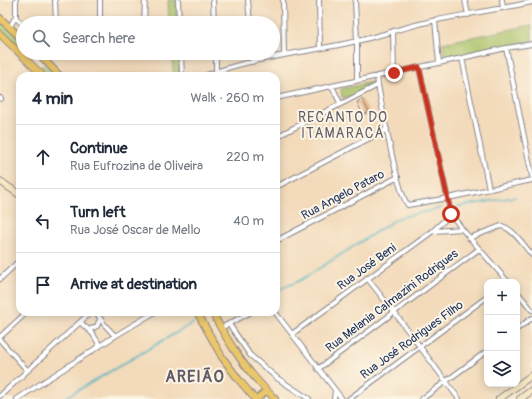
<!DOCTYPE html>
<meta charset="utf-8">
<style>
:root{--surface:#fff;--page:#f6f6f7;--text:#1f2937;--muted:#747a83;--line:#e0e1e3}
body{margin:0;font-family:Pangolin,sans-serif;background:var(--page);color:var(--text)}
.controls{position:absolute;right:12px;bottom:12px;display:grid;overflow:hidden;border-radius:8px;box-shadow:0 2px 10px #0003}
.controls button{width:36px;height:36px;display:grid;place-items:center;padding:0;border:0;border-bottom:1px solid var(--line);background:var(--surface);color:var(--text);font:20px sans-serif}
.stop{position:absolute;width:12px;height:12px;margin:-9px;border:3px solid #c8321e;border-radius:50%;background:#fff}
.stop.end{background:#c8321e;border-color:#fff;box-shadow:0 1px 4px #0008}
.list{margin:0;padding:0;list-style:none}
h2{display:flex;justify-content:space-between;align-items:center;height:52px;margin:0;padding:0 16px;font-size:17px}
h2 small{font-size:13px;font-weight:400;color:var(--muted)}
.list li{display:grid;grid-template-columns:26px 1fr auto;gap:12px;align-items:center;box-sizing:border-box;height:64px;padding:0 16px;border-top:1px solid var(--line)}
.list b{display:block;font-size:15px;white-space:nowrap}
.list p{margin:0;font-size:13px;white-space:nowrap;color:var(--muted)}
.list em{font-size:13px;font-style:normal;color:var(--muted)}
.icon{flex:none;width:22px;height:22px;fill:none;stroke:currentColor;stroke-width:2;stroke-linecap:round;stroke-linejoin:round}
.map{position:relative;flex:none;width:532px;height:399px;overflow:hidden}
.search{position:absolute;background:var(--surface);box-shadow:0 2px 10px #0003;left:16px;top:16px;width:264px;height:44px;display:flex;align-items:center;gap:10px;box-sizing:border-box;padding:0 14px;border-radius:22px;color:var(--muted);font-size:15px}
.panel{position:absolute;background:var(--surface);box-shadow:0 2px 10px #0003;left:16px;top:72px;width:264px;height:244px;border-radius:12px}
.map>svg:first-child{display:block}
.green{fill:#abc369;stroke:#637964}
.lines{fill:none;stroke-linecap:round;stroke-linejoin:round}
.stream{stroke:#45b2c2;stroke-width:1.5}
.building{fill:#e6af7d}
.street-casing{stroke:#87848c;stroke-width:6}
.secondary-casing{stroke:#87848c;stroke-width:8}
.primary-casing{stroke:#87848c;stroke-width:8}
.street{stroke:#fff;stroke-width:4}
.secondary{stroke:#f7e8c3;stroke-width:6}
.primary{stroke:#ebc669;stroke-width:6}
.route{stroke:#c8321e;stroke-width:5}
.labels{text-anchor:middle;dominant-baseline:central;stroke-width:4;stroke-linejoin:round;paint-order:stroke}
.street-label{font-size:12px;fill:#1b2f5e;stroke:#fcf5e5}
.quarter-label{font-size:14px;letter-spacing:1px;fill:#625c69;stroke:#fcf5e5}
.district-label{font-size:16px;font-weight:bold;letter-spacing:1px;fill:#625c69;stroke:#fcf5e5}
</style>
<div class="map">
<svg width="532" height="399" viewBox="0 0 532 399">
<rect width="100%" height="100%" fill="#fcf5e5"/>
<filter id="ink" filterUnits="userSpaceOnUse"><feTurbulence type="fractalNoise" baseFrequency=".025" numOctaves="2"/><feDisplacementMap in="SourceGraphic" scale="8" xChannelSelector="R" yChannelSelector="G"/><feConvolveMatrix kernelMatrix="1 2 1 2 8 2 1 2 1" color-interpolation-filters="sRGB"/></filter>
<filter id="wash" filterUnits="userSpaceOnUse"><feTurbulence type="fractalNoise" baseFrequency=".012" numOctaves="4" result="noise"/><feDisplacementMap in="SourceGraphic" scale="16" xChannelSelector="R" yChannelSelector="G"/><feGaussianBlur stdDeviation="0.9" result="paint"/><feColorMatrix in="noise" values="0 0 0 0 0 0 0 0 0 0 0 0 0 0 0 0 0 1.4 0 .05"/><feComposite in="paint" operator="in"/></filter>
<g filter="url(#wash)">
<rect width="100%" height="100%" fill="#f3daba"/>
<!-- green -->
<path class="green" d="M168 0H176L177 23H169Z
M0 20 23 42V51L0 28Z
M532 25V42L445 59 443 43Z
M171 53H179L180 76H174Z
M44 64 56 76H50L41 67Z
M372 82 374 85 346 98 342 97 341 89Z"/>
<g class="lines">
<!-- stream -->
<path class="stream" d="M456 207 515 197
M276 291 301 280 398 218 441 208
M222 315 228 312
M63 399 193 323"/>
</g>
<g id="blocks">
<!-- building -->
<path class="building" d="M362 99 369 112 363 115 357 102Z"/>
</g>
</g>
<g filter="url(#ink)">
<use href="#blocks" fill-opacity="0" stroke="#87848c" stroke-width="1"/>
<g class="lines">
<!-- street casing -->
<g class="street-casing">
<path id="street" d="M55 0 56 23
M178 0 179 23
M213 0 214 23
M248 0 250 23
M283 0 284 55
M319 0 320 48
M355 0 357 41V80
M465 0 468 15
M502 0 503 8
M16 18 23 25
M435 20 439 63
M100 23V0
M144 23 145 0
M10 27 16 16V0
M393 31 394 73
M18 35 23 30
M506 48 532 176
M181 53 182 76
M216 53V71
M251 53 252 62
M462 58 489 189
M419 67 451 214 462 229 508 282
M204 76C253 57 306 53 357 41 384 35 410 25 437 20 468 14 500 9 532 2
M377 76 378 85C382 106 397 193 408 205L448 198 532 180
M332 86 340 103
M0 98 1 99
M276 98 462 58 506 48 532 44
M276 137 378 85
M276 187 387 129
M434 231 462 229
M469 238 501 226C512 227 525 247 532 255
M276 241 398 177
M367 278 394 312 459 399
M0 279 20 260
M517 292 532 310
M96 312 104 324 115 336
M275 312 342 399
M80 322 93 334 100 346
M229 324 250 355 277 378 309 399
M221 328 251 312
M517 329 532 318
M89 330 97 326 100 319
M292 334 433 231 451 214
M0 337 27 312
M0 340 27 370
M318 369 479 249
M0 396 91 312
M17 399 115 336 155 312
M334 399 335 391
M349 399 487 297
M422 399 487 351"/>
</g>
<!-- secondary casing -->
<g class="secondary-casing">
<path id="secondary" d="M0 181 20 195
M499 399 532 375
M520 399 532 390"/>
</g>
<!-- primary casing -->
<g class="primary-casing">
<path id="primary" d="M0 18 23 40
M0 34 43 76
M38 53 60 76
M197 312 222 357 239 380 255 399
M212 312C231 347 246 371 275 399
M257 399 266 391"/>
</g>
<!-- street -->
<use href="#street" class="street"/>
<!-- secondary -->
<use href="#secondary" class="secondary"/>
<!-- primary -->
<use href="#primary" class="primary"/>
</g>
</g>
<g class="lines" filter="url(#ink)">
<!-- route -->
<path class="route" d="M394 73 419 67 451 214"/>
</g>
<g class="labels">
<!-- street labels -->
<g class="street-label">
<text transform="translate(343 195) rotate(-28)">Rua Angelo Pataro</text>
<text transform="translate(367 267) rotate(-36)">Rua José Beni</text>
<text transform="translate(392 301) rotate(-37)">Rua Melania Calmazini Rodrigues</text>
<text transform="translate(412 340) rotate(-36)">Rua José Rodrigues Filho</text>
</g>
<!-- quarter labels -->
<g class="quarter-label">
<text x="343" y="117">RECANTO DO<tspan x="343" dy="16">ITAMARACÁ</tspan></text>
</g>
<!-- district labels -->
<g class="district-label">
<text x="195" y="377">AREIÃO</text>
</g>
</g>
</svg>
<div class="controls">
<button>+</button>
<button>−</button>
<button><svg class="icon" aria-label="layers" viewBox="0 0 24 24"><path d="M12 4l9 5-9 5-9-5zM3 14l9 5 9-5"/></svg></button>
</div>
<div class="stop" style="left:451px;top:214px"></div>
<div class="stop end" style="left:394px;top:73px"></div>
<div class="search"><svg class="icon" aria-label="search" viewBox="0 0 24 24"><circle cx="10" cy="10" r="6"/><path d="M15 15l6 6"/></svg>Search here</div>
<section class="panel">
<h2>4 min<small>Walk · 260 m</small></h2>
<ul class="list">
<li><svg class="icon" aria-label="ahead" viewBox="0 0 24 24"><path d="M12 20V5M6 11l6-6 6 6"/></svg><div><b>Continue</b><p>Rua Eufrozina de Oliveira</p></div><em>220 m</em></li>
<li><svg class="icon" aria-label="left" viewBox="0 0 24 24"><path d="M17 20v-9H6M10 6l-5 5 5 5"/></svg><div><b>Turn left</b><p>Rua José Oscar de Mello</p></div><em>40 m</em></li>
<li><svg class="icon" aria-label="arrive" viewBox="0 0 24 24"><path d="M6 21V4h12l-3 4 3 4H6"/></svg><div><b>Arrive at destination</b></div></li>
</ul>
</section>
</div>
